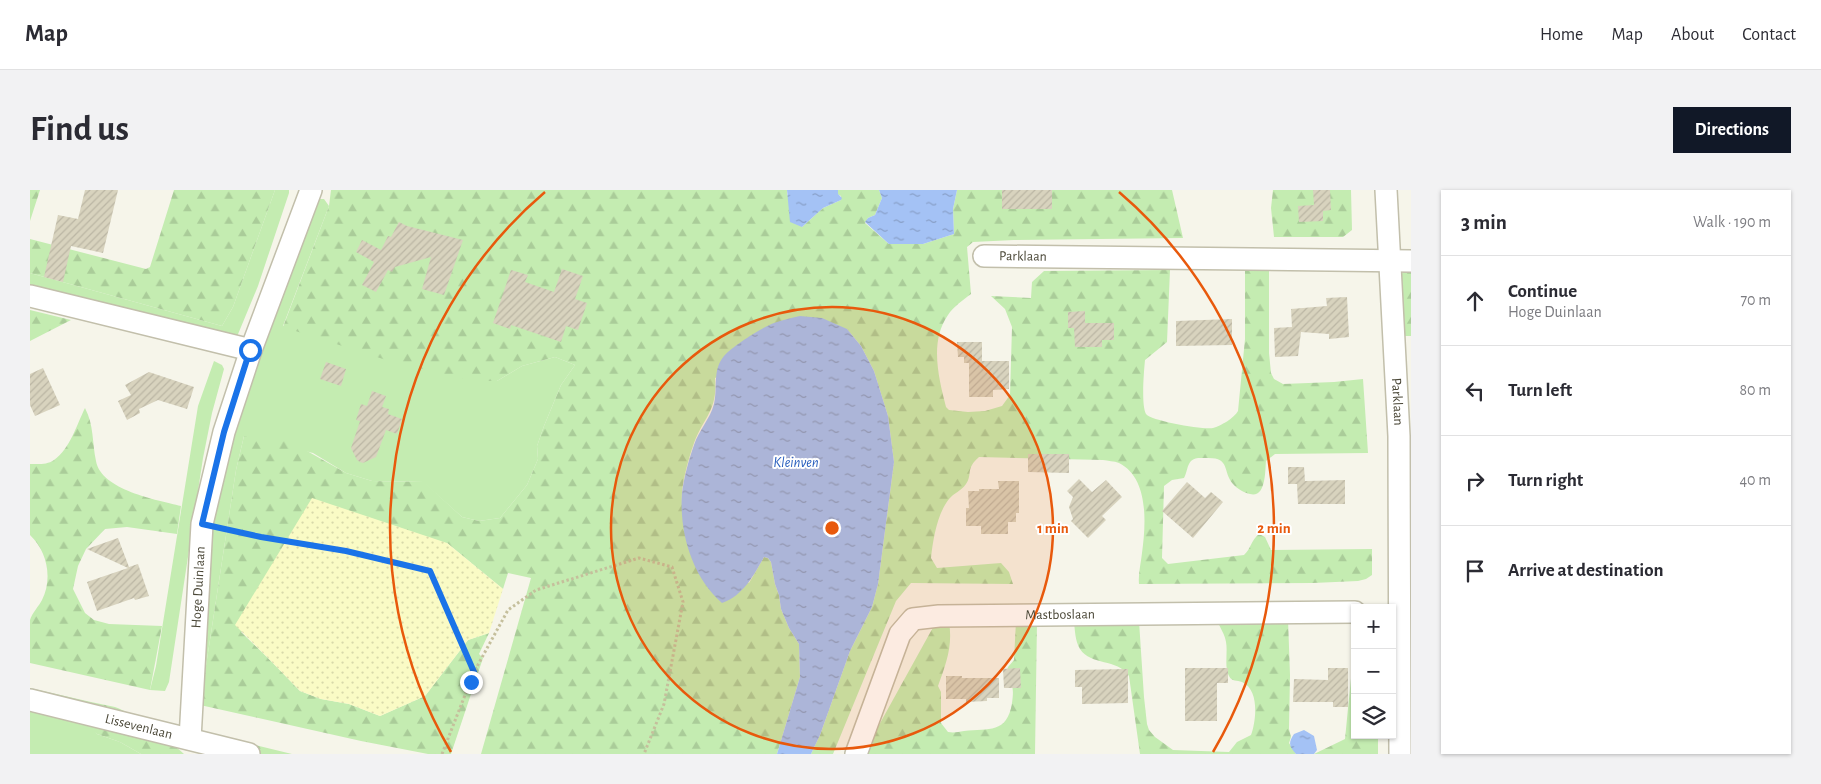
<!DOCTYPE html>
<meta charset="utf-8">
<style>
:root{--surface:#fff;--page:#f2f2f3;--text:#2b2b33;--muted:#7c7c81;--line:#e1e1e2;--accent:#111827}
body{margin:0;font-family:"Alegreya Sans",sans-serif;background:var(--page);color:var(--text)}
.controls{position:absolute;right:15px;bottom:15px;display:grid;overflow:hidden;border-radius:0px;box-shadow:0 1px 4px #0004}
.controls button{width:45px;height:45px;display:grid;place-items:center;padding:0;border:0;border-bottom:1px solid var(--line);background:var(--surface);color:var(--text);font:25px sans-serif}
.stop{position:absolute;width:15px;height:15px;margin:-11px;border:4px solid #1a73e8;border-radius:50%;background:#fff}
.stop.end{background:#1a73e8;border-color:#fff;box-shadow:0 1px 5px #0008}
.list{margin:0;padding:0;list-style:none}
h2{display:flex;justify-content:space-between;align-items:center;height:65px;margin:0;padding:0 20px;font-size:21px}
h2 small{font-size:16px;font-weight:400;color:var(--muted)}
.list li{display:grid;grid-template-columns:32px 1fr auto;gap:15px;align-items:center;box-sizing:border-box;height:90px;padding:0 20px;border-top:1px solid var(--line)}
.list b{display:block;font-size:19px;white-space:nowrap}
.list p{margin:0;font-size:16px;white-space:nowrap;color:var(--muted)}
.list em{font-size:16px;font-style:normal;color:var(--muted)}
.icon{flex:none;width:28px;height:28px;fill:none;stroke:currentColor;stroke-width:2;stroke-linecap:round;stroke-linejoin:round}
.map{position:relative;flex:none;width:1381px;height:564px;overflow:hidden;border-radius:0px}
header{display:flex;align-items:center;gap:30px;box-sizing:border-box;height:70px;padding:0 25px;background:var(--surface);border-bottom:1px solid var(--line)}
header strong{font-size:24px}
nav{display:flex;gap:28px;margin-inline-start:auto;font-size:18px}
.intro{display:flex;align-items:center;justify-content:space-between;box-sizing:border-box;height:120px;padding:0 30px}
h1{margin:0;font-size:35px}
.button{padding:12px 22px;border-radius:0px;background:var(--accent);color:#fff;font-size:18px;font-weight:700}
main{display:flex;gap:30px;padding:0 30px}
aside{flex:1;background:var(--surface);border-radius:0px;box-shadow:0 1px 4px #0004}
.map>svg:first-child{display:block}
.grass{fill:#c4ecb1}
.forest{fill:url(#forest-firs)}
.sand{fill:url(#sand-dots)}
.water{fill:url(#water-ripples)}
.building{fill:url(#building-hatch)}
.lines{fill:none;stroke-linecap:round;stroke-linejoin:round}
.street-casing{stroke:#c2bfab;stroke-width:24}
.path{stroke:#c5bf9c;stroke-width:3;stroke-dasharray:2.5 2.5;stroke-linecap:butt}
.street{stroke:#fff;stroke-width:21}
.route{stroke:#1a73e8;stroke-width:6}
.ring{fill:none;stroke:#e8590c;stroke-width:2.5}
.labels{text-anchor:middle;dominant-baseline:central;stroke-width:4;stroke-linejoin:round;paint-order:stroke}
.street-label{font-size:14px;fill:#4a4737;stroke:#fff}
.water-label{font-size:15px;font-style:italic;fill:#295fbe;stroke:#fff}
.centre{fill:#e8590c;stroke:#fff;stroke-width:2.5}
.ring-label{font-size:15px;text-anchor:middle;font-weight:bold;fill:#e8590c;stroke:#fff;stroke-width:4;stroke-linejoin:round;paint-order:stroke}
</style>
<header>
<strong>Map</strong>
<nav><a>Home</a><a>Map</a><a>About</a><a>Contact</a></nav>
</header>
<div class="intro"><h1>Find us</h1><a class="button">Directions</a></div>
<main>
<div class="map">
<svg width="1381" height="564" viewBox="0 0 1381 564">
<defs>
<pattern id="forest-firs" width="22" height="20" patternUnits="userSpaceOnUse" patternTransform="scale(1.25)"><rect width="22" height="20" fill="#c4ecb1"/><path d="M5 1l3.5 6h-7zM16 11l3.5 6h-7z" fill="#ac9"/></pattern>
<pattern id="sand-dots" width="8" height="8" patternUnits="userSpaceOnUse" patternTransform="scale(1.25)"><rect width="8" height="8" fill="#fafbc5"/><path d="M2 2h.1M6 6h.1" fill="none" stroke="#d8d8aa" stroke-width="1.8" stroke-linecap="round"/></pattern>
<pattern id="water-ripples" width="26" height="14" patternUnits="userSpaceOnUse" patternTransform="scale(1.25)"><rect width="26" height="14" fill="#a4c2f5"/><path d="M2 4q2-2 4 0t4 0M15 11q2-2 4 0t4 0" fill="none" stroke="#889fc7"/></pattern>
<pattern id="building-hatch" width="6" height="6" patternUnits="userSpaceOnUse" patternTransform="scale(1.25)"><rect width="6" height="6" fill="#d8d3be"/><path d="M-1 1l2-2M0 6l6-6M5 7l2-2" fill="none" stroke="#bbb6a4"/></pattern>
</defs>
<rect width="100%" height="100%" fill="#f6f5ea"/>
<!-- grass -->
<path class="grass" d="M245 0H259V3L228 96 206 149 0 100V83L192 136 203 117Z
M287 9H294L299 16 253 136 467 191 492 176 525 167 545 175 531 195 514 236 507 256 508 269 497 295 470 328 449 331 432 327 393 292 342 291 316 283 283 263 214 246 206 280 170 515 183 327 215 202Z
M184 171 192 175 194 179 182 223 173 268 139 492 135 501 120 500 126 476 168 216Z
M0 498 61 512 55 531 67 544 90 552 111 564H0Z"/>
<!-- forest -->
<path class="forest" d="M0 0H10L0 31Z
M144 0H245L203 117 192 136 0 83V49L116 79 120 77Z
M301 0H757V4L772 37 793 18 811 10V6L807 4 808 0H849L852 8 845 25 838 28 835 33 859 54H893L924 44 923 19 927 0H1142L1153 48 984 50 943 52 937 57 941 104C933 110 923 117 918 125 899 152 909 189 916 217L919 220 938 222 955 221 972 216 980 205 982 137 975 119 961 106 1001 108 1002 92 1014 81 1140 80 1137 152 1115 170C1114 181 1111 215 1116 224 1121 231 1174 240 1183 238 1191 236 1204 228 1208 221L1215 149V79H1239V163L1241 183 1244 189 1253 194 1304 192 1333 189 1338 263 1245 264 1236 271C1235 282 1236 308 1220 304 1215 303 1207 299 1203 294 1192 281 1201 267 1176 268 1171 268 1165 267 1161 271 1157 275 1157 283 1154 288L1142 290 1134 296 1132 368 1138 374 1214 365C1221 359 1221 350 1229 344L1235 347 1241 360 1342 359V385L1336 389 1328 391 1283 393 1109 394C1108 384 1111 373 1112 363 1116 334 1119 288 1089 273 1084 271 1078 271 1073 270L949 267C935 279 943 284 936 294 931 301 924 303 919 309 907 324 903 350 901 368L907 378 971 373 979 382 983 394 881 393 866 411 803 564H781L790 545 820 461 842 417 848 394 864 272 858 226 844 181 831 156 817 139 685 188C688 220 674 227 664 253 659 267 653 289 652 303 651 316 654 330 655 342L719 393 734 367 738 368 741 372 745 394 749 405 751 419 759 438 769 454 770 487 747 564H451L501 388 478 383 473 399 417 353 211 442 238 468 270 501 291 509 319 514 350 526 395 506 438 450 459 443 449 464 453 468 421 564H398L331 551 170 515 206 280 214 246 254 248 316 283 342 291 394 292 432 327 449 331 470 328 497 295 508 269 507 256 514 236 531 195 545 175 525 167 492 176 467 191H441L353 169 253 137 299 16Z
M1243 0H1321L1322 40 1313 47H1244L1241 18Z
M1381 76V146H1371L1370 85Z
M0 120 41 130 0 151Z
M55 218C64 235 62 252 66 271 71 300 127 310 151 316L147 344 97 337 75 339 56 359 48 376 43 399 55 423 64 430 79 434 132 436 120 500 0 473C0 461 0 442 0 430 2 423 9 416 12 410 23 388 17 361 0 345V274C8 274 17 275 24 270 40 259 47 234 55 218Z
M1377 292 1381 294V450H1379Z
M1258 429 1260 485 1259 539 1261 547 1259 553 1266 564H1110L1099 486C1087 468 1061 476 1050 459 1045 451 1045 440 1044 432L1109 431 1114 507 1117 534 1119 540 1125 547 1143 560 1199 562 1207 552 1221 545C1226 531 1230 500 1212 492 1207 490 1202 492 1199 486 1194 477 1198 462 1196 452 1195 445 1190 437 1187 431Z
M1322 430H1325V545H1348V564H1284L1315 549 1324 458Z
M986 431 1007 432 1005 564H833L906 432H919C923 456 916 474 908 496L911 502V533L918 542C924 543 928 542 934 541 959 538 977 544 982 513 984 498 983 495 976 483L978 477 984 470Z
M61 512C69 514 77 515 85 517 105 524 138 549 154 564H111L90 552 67 544 60 539 55 532Z
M179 544 262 564H193Z"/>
<!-- sand -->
<path class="sand" d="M282 308 417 353 473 399 459 443 438 450 395 506 350 526 319 514 291 509 270 501 238 468 205 435Z"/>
<!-- water -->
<path class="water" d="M757 0H808V4L812 8 811 10 793 18 772 37 760 32Z
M849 0H927L923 19 924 44 893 54H859L835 32 838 28 845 25 852 8Z
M770 126 792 128 817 139 831 156 844 181 858 226 864 272 848 394 842 417 820 461 790 545 781 564H747L770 487 769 454 759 438 751 419 749 405 745 394 741 372 738 368 734 367C724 385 713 406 692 413 662 387 649 342 652 303 654 287 659 269 664 255 669 240 680 229 684 214 688 198 682 180 694 166 703 156 731 138 744 133 752 130 761 128 770 126Z
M1274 540 1284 546 1287 560 1284 564H1266C1259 556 1258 553 1264 544Z"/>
<!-- building -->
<path class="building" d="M55 0H88L73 63 41 56 33 92 14 87 28 25 48 29Z
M972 0H1022V19H972Z
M1283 0H1300L1301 20 1293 21V31L1269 32 1268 16 1284 15Z
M369 32 377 36 433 50 414 105 392 99 401 67 365 77 362 82 358 80 346 102 332 95 344 72 326 62 332 50 351 60 358 46 361 47Z
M532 79 553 86 545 109 557 113 548 140 536 136 531 152 481 135 480 139 463 133 481 80 498 85 495 92 524 102Z
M1317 107 1319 147 1299 149V144L1271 142 1268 166 1245 167 1244 138 1262 137 1261 119 1297 116 1296 108Z
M1055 121V133H1084V150H1072V157H1045L1044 138H1038V122Z
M1202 129V155L1146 156V131Z
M927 152H952V171H979V199L963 200V207H939V173H934V167H928Z
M296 172 316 179 311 196 290 189Z
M13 178 30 215 5 226 0 215V184Z
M119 182 164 197 157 219 128 210 109 219 110 223 97 230 88 211 101 205 95 195Z
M342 201 356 206 352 217 359 219 358 224 372 229 367 244 356 240 346 267 333 273 330 272 327 270 321 258 330 231 326 230 331 214 337 216Z
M998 264H1039V283L998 282Z
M1258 277H1274L1275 291 1315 290V314H1268L1267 294H1258Z
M1049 289 1062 302 1076 290 1092 307 1072 326 1076 330 1058 348 1041 331 1043 329 1039 317 1043 307 1037 301Z
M968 291H989V323H986V332H978V344H951V336H936V318H939L938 301H949V299H969Z
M1157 292 1175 308 1181 302 1193 312 1163 348 1132 321Z
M88 348 99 377 108 374 119 406 105 410 104 408 67 421 57 392 98 378 57 359Z
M990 478 991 498H974L973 479Z
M1155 478H1198V493H1187V531H1155Z
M1298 478H1318V517H1303V512H1263L1264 489 1298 490Z
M1098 479V513L1052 514V497H1045V480Z
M916 486H932V488H969V508H957V511L936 512V509H916Z"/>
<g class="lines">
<!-- street casing -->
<g class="street-casing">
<g id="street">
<path id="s1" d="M1356 0 1369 246 1370 564"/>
<path id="s2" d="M954 66 1381 71"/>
<path d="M0 106 221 160"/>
<path id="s3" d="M0 510 219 564"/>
<path id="s4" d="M160 549 172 334 194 242 221 160 281 0"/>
<path id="s5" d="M826 564 870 444 883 429 909 426 1325 422"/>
</g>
</g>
<!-- path -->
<path class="path" d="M190 338 231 347 316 361 400 381 443 481
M412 564 444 482 478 420 506 400 609 368 642 377 653 412 634 514 614 564"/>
<!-- street -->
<use href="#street" class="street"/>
</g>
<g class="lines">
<!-- route -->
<path class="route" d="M220 160 194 242 172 334 231 347 316 361 400 381 444 482 441 492"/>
</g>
<!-- distance rings -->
<circle cx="802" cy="338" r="221" fill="#e8590c" fill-opacity=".12"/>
<g class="ring">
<circle cx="802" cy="338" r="221"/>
<path d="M421 562A442 442 0 0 1 515 2M1089 2A442 442 0 0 1 1183 562"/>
</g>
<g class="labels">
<!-- street labels -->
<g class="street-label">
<text stroke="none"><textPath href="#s2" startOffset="39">Parklaan</textPath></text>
<text stroke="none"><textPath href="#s1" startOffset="212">Parklaan</textPath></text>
<text stroke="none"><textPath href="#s4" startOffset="152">Hoge Duinlaan</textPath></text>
<text stroke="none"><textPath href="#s5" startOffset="295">Mastboslaan</textPath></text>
<text stroke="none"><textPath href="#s3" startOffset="112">Lissevenlaan</textPath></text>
</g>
<!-- water labels -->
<g class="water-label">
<text x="766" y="272">Kleinven</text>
</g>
</g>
<circle cx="802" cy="338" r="8" class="centre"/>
<g class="ring-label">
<text x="1023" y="343">1 min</text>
<text x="1244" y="343">2 min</text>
</g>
</svg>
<div class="controls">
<button>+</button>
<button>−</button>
<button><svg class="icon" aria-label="layers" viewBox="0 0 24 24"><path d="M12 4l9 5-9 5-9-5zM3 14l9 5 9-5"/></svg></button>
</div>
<div class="stop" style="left:220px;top:160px"></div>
<div class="stop end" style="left:441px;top:492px"></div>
</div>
<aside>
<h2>3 min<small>Walk · 190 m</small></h2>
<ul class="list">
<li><svg class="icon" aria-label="ahead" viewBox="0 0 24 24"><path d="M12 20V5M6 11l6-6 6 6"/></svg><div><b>Continue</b><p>Hoge Duinlaan</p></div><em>70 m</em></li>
<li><svg class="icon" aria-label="left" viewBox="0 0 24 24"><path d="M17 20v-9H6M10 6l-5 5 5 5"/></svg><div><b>Turn left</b></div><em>80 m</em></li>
<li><svg class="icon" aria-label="right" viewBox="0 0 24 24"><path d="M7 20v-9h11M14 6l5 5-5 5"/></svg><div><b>Turn right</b></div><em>40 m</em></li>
<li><svg class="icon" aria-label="arrive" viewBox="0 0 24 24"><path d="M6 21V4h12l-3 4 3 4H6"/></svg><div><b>Arrive at destination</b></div></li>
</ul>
</aside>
</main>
